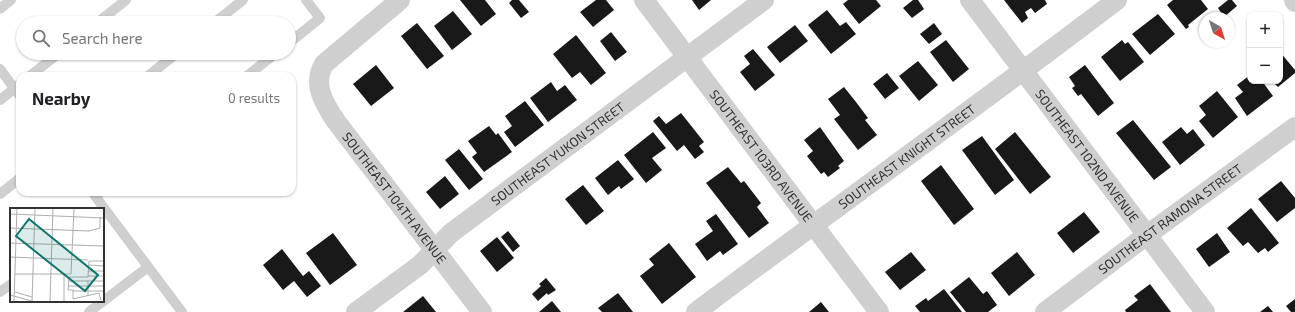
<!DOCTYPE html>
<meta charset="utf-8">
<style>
:root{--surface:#fff;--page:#f6f6f6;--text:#202124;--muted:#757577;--line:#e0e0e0}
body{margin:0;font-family:"Exo 2",sans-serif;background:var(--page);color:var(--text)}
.controls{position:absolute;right:12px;top:12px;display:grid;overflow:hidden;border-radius:8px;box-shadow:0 1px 3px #0004}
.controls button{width:36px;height:36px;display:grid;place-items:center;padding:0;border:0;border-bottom:1px solid var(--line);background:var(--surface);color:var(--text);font:20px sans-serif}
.compass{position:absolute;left:1199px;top:12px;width:36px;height:36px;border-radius:50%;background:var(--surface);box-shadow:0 1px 3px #0004;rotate:141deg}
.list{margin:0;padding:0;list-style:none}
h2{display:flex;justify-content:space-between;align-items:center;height:52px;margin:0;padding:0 16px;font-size:17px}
h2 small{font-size:13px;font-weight:400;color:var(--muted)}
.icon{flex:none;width:22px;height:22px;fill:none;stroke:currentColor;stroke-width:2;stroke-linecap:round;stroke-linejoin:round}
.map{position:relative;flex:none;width:1295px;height:312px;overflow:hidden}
.search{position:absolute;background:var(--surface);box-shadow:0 1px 3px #0004;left:16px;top:16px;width:280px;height:44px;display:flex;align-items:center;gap:10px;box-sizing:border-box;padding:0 14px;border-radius:22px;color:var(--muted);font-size:15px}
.panel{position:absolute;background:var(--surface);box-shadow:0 1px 3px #0004;left:16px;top:72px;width:280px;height:124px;border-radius:12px}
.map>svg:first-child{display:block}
.building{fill:#191919}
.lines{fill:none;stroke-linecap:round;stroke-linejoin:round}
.service{stroke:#cfcfcf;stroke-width:10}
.minor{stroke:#cfcfcf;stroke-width:20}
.labels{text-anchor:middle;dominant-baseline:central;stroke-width:4;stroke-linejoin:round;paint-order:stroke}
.street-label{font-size:13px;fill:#323232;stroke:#fff}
.inset-road{fill:none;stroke:#adadad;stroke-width:1}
.view{fill:#0f766e;fill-opacity:0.15;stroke:#0f766e;stroke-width:2}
.inset-edge{fill:none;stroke:#323232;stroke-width:2}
</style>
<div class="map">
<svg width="1295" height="312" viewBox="0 0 1295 312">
<rect width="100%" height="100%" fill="#fff"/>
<!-- building -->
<path class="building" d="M460 0H485L496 14 481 26Z
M512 0H519L529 12 521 18 509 3Z
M596 0H606L614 10 593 27 580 12Z
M692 0H711L699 10Z
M848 0H876L881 6 859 24 843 4Z
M913 0H918L924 9 912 18 903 8Z
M1004 0H1045L1047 4 1035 13 1031 8 1025 12 1028 18 1022 23Z
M1173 0H1201L1208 9 1188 25 1189 27 1186 29 1167 5Z
M1228 0H1232L1237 6 1224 17 1218 8Z
M827 10 840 26 846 22 856 34 831 54 808 25Z
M453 11 472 34 452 50 434 26Z
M1158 14 1175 34 1150 55 1132 34Z
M417 23 444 56 427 69 401 36Z
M934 23 942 34 929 44 920 34Z
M795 25 808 41 780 63 767 47Z
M611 32 627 52 615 61 600 41Z
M576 35 606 73 591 85 580 72 572 78 553 54Z
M946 40 969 69 953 82 930 52Z
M1122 40 1125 44 1128 42 1144 62 1120 81 1101 57Z
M753 49 775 75 755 91 740 72 750 64 744 56Z
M1280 52 1295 70V73L1278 87 1272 81H1280Z
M918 61 938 85 919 101 899 76Z
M376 65 394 88 371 106 353 84Z
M1085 65 1114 103 1098 116 1081 94 1078 96 1072 88 1075 86 1069 77Z
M887 73 899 88 885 99 873 84Z
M1250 75V81H1262L1273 96 1247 116 1235 98 1243 92 1237 85Z
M551 82 557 91 565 85 577 100 548 122 530 98Z
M844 87 856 102 851 105 856 102 868 118 865 120 877 135 858 150 834 119 840 115 828 99Z
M1217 91 1238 117 1213 138 1199 121 1206 115 1199 106Z
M525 101 544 125 515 147 504 132 512 126 505 116Z
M681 113 704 142 699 146 704 152 695 159 684 145 677 151 653 121 659 116 666 124Z
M1133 120 1171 167 1154 180 1116 133Z
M489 126 496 135 498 133 512 152 484 172 472 157 477 153 468 141Z
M820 127 844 161 838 166 840 168 828 177 824 172 821 174 807 156 813 151 804 140Z
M1181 127 1187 134 1193 129 1205 145 1180 165 1162 142Z
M653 132 666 148 652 158 662 170 646 183 624 155Z
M1015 132 1051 177 1030 194 995 149Z
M982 136 1014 180 995 195 962 150Z
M459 149 483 179 469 190 445 160Z
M618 160 634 179 621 189 619 186 608 195 595 178Z
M941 165 974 209 954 225 921 181Z
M728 167 741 183 744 181 761 203 757 207 769 223 749 238 706 183Z
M445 176 459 194 440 209 426 192Z
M1281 181 1295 198V208L1277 222 1258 199Z
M583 185 604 211 586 225 565 199Z
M1251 208 1279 243 1268 252 1265 248 1258 253 1248 242 1243 246 1227 228Z
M1084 212 1100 232 1073 253 1057 233Z
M716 214 738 244 723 255 720 251 707 261 695 244 713 231 706 221Z
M508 231 520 246 513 252 501 237Z
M333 233 357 265 330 285 306 253Z
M1217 233 1230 252 1209 267 1196 249Z
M497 237 514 258 497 272 480 251Z
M669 243 696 277 662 304 640 276 654 265 649 259Z
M282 249 303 276 309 271 321 286 307 297 294 281 283 290 263 265Z
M911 252 926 270 900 290 885 272Z
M1017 252 1035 275 1009 296 991 273Z
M969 277 983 294 987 291 997 305 988 312H966L950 292Z
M546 278 556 290 548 295 547 293 538 301 532 294 541 286 539 284Z
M1150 284 1171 312H1126L1125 310 1138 300 1134 296Z
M944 289 962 312H920L915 306 926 298 928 301Z
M618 293 633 312H602L598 308Z
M423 296 436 312H403Z
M1295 299V312H1291L1286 306Z
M552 301 561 312H539Z
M821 302 829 312H809Z
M1268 306 1273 312H1260Z"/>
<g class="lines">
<!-- service -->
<path class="service" d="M0 9 11 0
M97 23 126 0
M214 23 243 0
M289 43 320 18 306 0
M0 69 20 96
M30 76 59 53
M148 76 177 53
M247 76 276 53
M0 100 20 84
M100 192 95 196 182 312
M0 194 20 178
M0 292 11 284
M89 312 148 267"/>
<!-- minor -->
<g class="minor">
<path id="s1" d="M400 0 324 64C312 84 324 103 335 120L482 312"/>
<path id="s2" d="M644 0 879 312"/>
<path id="s3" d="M970 0 1205 312"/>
<path d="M1294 0 1295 2"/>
<path id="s4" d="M356 312 420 265 451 233 764 0"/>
<path id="s5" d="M696 312C836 207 978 106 1117 0"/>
<path id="s6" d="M1045 312 1147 235 1295 127"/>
</g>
</g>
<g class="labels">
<!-- street labels -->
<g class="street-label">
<text stroke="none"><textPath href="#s4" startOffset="257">SOUTHEAST YUKON STREET</textPath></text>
<text stroke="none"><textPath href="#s2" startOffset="195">SOUTHEAST 103RD AVENUE</textPath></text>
<text stroke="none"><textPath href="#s5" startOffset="262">SOUTHEAST KNIGHT STREET</textPath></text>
<text stroke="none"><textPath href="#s3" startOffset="195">SOUTHEAST 102ND AVENUE</textPath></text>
<text stroke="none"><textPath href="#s1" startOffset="258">SOUTHEAST 104TH AVENUE</textPath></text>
<text stroke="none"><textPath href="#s6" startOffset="156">SOUTHEAST RAMONA STREET</textPath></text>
</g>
</g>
<!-- overview -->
<g transform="translate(10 208)">
<rect width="94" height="94" fill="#fff"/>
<path class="inset-road" d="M0 6 94 10M0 20 79 23 90 20V9M0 35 94 38M0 49 78 52M79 57 94 58M79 63H94M5 66H61L64 0M78 68H94M59 73H94M59 78H94M63 83H94M5 84 22 89M0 87 25 94M78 88V72M91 92 89 85 63 91V82H58L59 69H78L79 53H94M4 94 7 0M22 94 25 0M40 94 43 0M54 94V66"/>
<path class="view" d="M19 11 88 67 75 83 6 28Z"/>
<rect width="94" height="94" class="inset-edge"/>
</g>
</svg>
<div class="controls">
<button>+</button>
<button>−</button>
</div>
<svg class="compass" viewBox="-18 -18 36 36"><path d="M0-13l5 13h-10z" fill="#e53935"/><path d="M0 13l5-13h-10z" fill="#757577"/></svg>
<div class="search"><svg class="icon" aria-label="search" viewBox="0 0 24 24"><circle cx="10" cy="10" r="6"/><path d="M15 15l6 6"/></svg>Search here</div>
<section class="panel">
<h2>Nearby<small>0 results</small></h2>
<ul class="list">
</ul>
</section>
</div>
